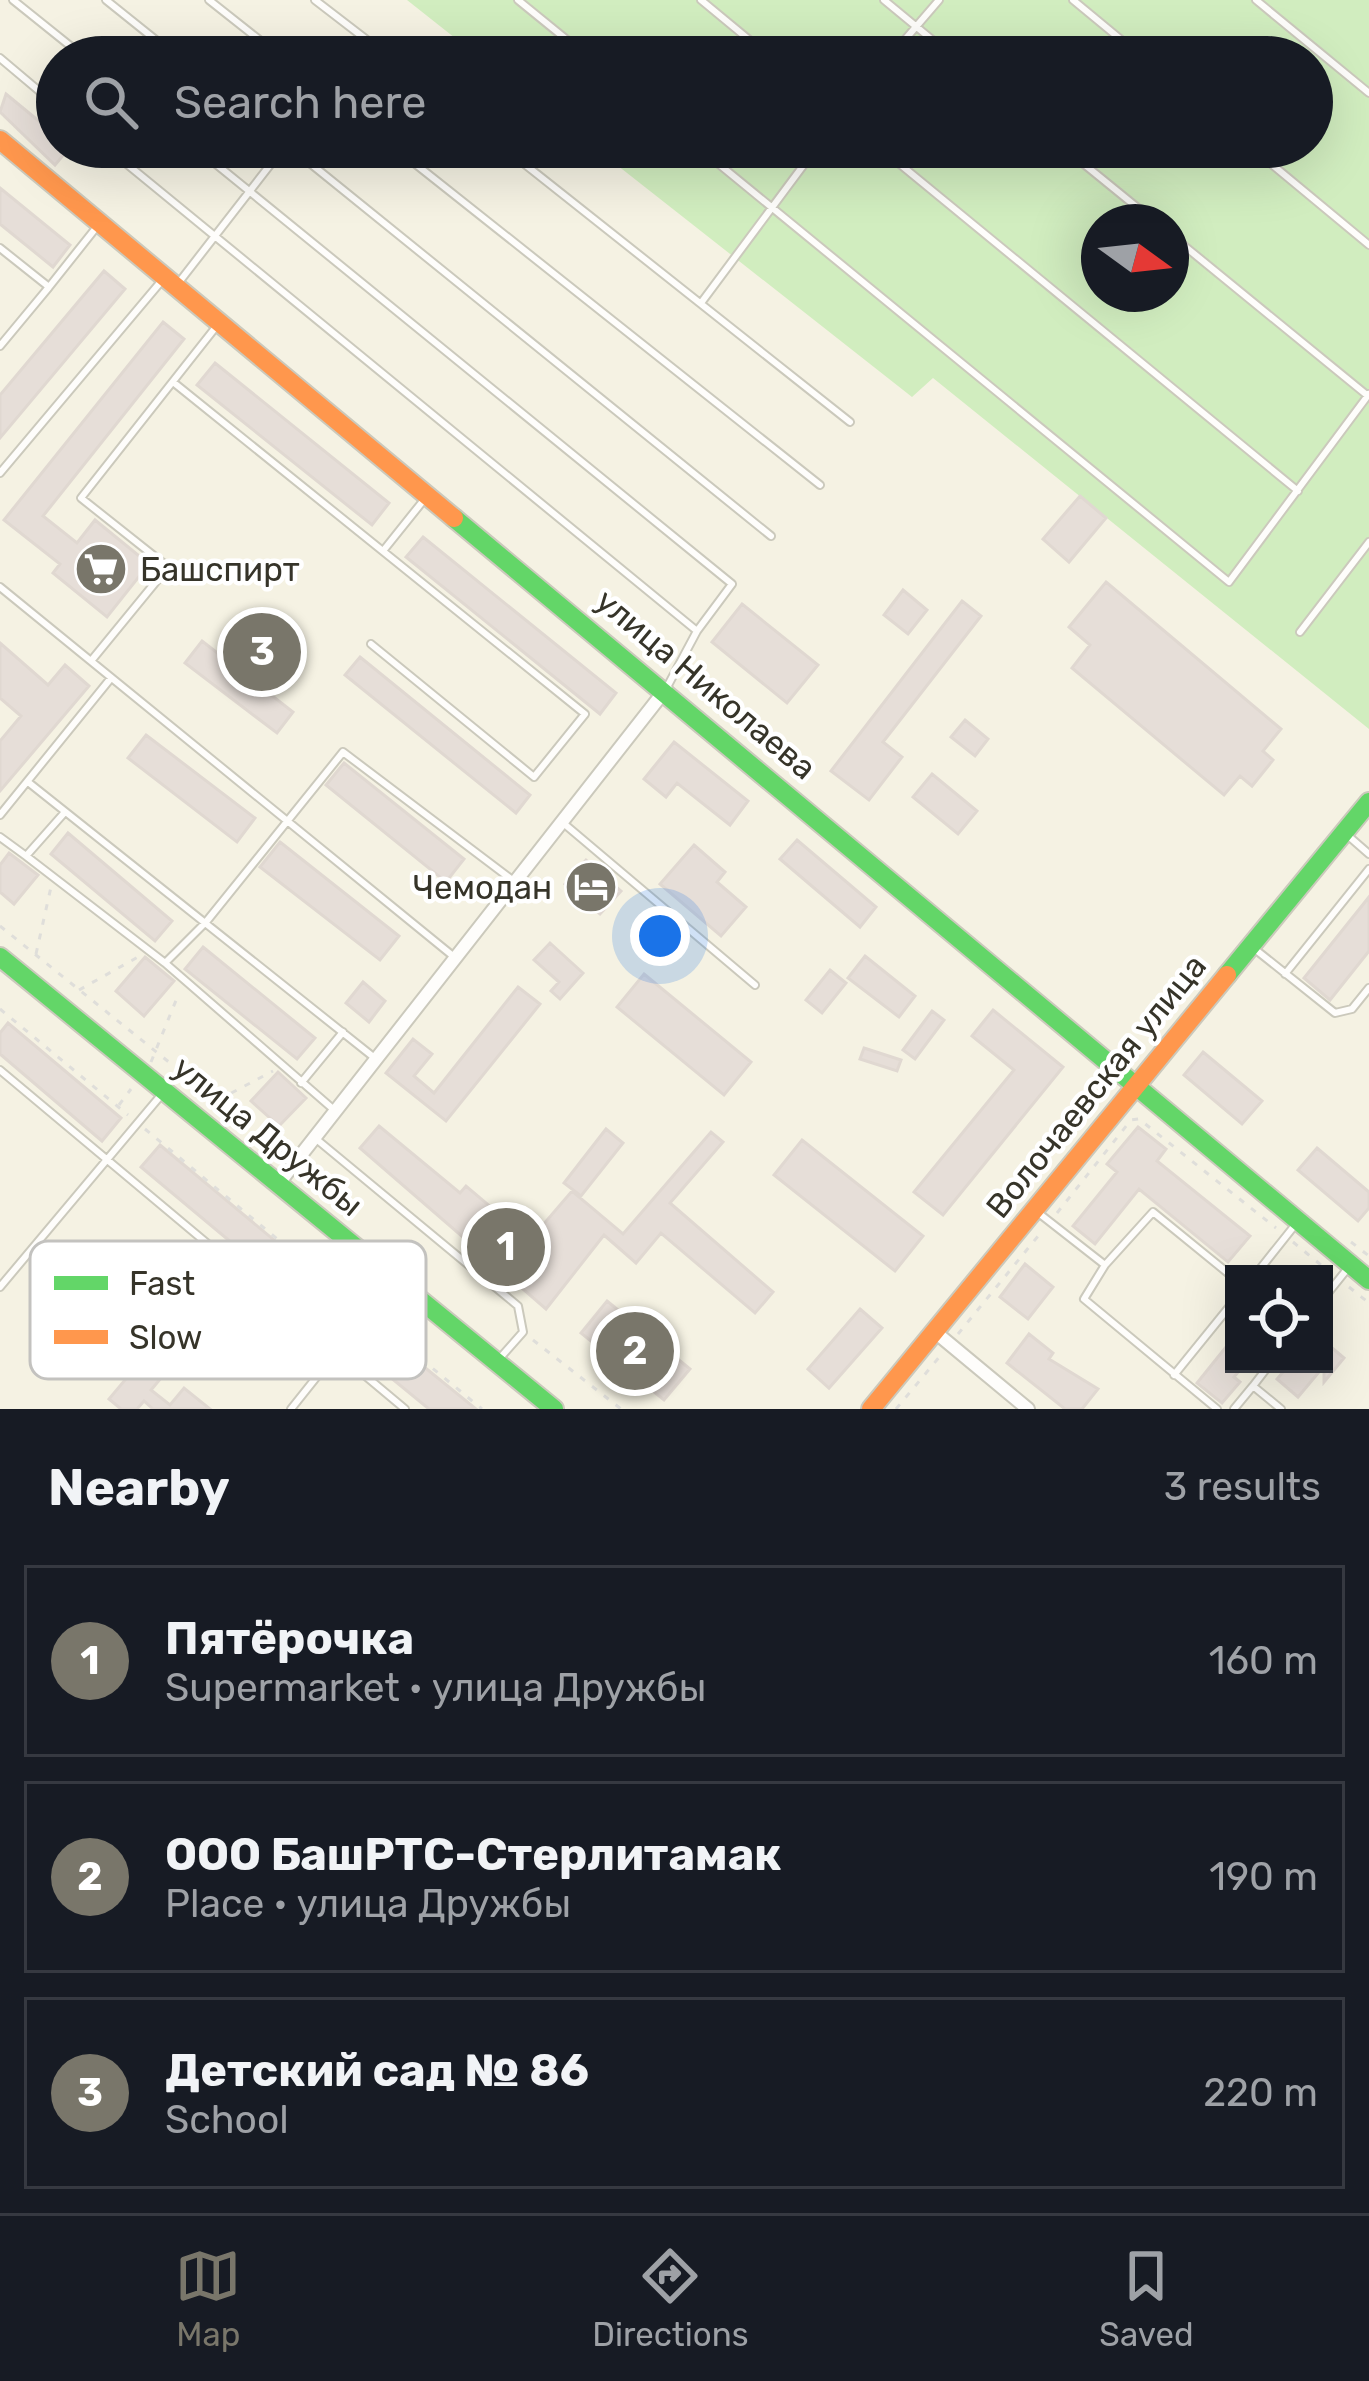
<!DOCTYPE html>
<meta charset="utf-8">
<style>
:root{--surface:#171b24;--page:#242831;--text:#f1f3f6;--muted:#9ea1a6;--line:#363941;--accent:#79766a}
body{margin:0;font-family:Rubik,sans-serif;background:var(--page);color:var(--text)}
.controls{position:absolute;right:36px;bottom:36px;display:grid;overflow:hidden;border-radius:0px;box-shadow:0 12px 48px #0002}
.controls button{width:108px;height:108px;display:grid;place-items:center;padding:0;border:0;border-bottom:3px solid var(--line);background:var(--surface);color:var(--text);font:60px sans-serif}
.compass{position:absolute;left:1081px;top:204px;width:108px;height:108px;border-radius:50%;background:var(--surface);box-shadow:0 12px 48px #0002;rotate:105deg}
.you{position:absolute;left:660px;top:936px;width:42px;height:42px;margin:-30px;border:9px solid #fff;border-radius:50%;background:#1a73e8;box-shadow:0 0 0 18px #1a73e833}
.badge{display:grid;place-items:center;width:78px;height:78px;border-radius:50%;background:var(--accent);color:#fff;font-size:39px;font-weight:700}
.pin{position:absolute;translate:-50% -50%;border:6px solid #fff;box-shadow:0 3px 12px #0006}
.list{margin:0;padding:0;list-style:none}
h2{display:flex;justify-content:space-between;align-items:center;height:156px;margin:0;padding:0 48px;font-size:51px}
h2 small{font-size:39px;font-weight:400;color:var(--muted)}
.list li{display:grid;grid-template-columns:78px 1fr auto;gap:36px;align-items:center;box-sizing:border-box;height:192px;margin:0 24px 24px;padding:0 24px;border:3px solid var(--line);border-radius:0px}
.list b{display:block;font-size:45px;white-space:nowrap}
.list p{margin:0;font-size:39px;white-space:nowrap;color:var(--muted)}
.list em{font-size:39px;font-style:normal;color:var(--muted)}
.icon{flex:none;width:66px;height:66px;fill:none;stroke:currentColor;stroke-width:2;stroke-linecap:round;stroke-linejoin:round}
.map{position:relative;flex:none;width:1369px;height:1409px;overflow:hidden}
.search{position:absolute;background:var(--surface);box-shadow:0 12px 48px #0002;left:36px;right:36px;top:36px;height:132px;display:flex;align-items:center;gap:30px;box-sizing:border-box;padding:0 42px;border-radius:66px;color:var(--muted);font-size:45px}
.sheet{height:804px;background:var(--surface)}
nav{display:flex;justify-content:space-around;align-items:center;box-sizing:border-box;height:168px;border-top:3px solid var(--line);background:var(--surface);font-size:33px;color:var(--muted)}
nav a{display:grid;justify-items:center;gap:6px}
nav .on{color:var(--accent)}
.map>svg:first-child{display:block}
.green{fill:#d1edbf;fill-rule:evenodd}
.building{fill:#e6ded8;stroke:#e0d8d1;stroke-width:3}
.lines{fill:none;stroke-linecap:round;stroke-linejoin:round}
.lane-casing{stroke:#cbc9bc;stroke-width:10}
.street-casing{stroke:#cbc9bc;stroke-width:16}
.fast-casing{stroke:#cbc9bc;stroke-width:22}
.slow-casing{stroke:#cbc9bc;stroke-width:22}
.path{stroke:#dfdeda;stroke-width:3;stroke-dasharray:6 9;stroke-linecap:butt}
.lane{stroke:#fefdfb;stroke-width:6}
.street{stroke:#fefdfb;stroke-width:12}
.fast{stroke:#63d668;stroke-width:18}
.slow{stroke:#ff974d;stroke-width:18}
.labels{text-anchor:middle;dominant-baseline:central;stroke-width:9;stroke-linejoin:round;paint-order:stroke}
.poi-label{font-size:33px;fill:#363429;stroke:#fff;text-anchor:start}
.street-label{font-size:33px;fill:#363429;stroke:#fff}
.key{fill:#fff;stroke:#c3c2bf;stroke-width:3}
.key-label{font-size:33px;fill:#363429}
</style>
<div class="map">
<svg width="1369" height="1409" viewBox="0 0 1369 1409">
<rect width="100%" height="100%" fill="#f5f2e3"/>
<!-- green -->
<path class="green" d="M407 0H1369V729L933 378 912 397 594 147H1312V57H479ZM1099 222H1171V294H1099Z"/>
<!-- building -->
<path class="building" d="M6 94 57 136V147H70L55 165 0 112Z
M0 188 70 245 53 267 0 224Z
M104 271 125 289 0 438V395Z
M163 322 184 339 43 516 77 543 95 520 149 564 107 617 53 573 60 564 4 520Z
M215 363 389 503 372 525 197 385Z
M1080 496 1106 518 1069 562 1043 539Z
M423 537 616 693 600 714 406 557Z
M1106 582 1281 729 1263 751 1273 760 1252 786 1240 776 1224 795 1072 668 1090 645 1069 627Z
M903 590 927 610 908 634 884 615Z
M962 601 981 616 883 742 902 757 869 800 831 771Z
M742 604 818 665 787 703 712 642Z
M202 641 293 712 277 733 185 663Z
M0 643 48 685 65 665 89 686 0 791V741L21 716 0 698Z
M360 657 530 795 516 813 345 675Z
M965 720 988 739 975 756 951 737Z
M146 735 255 818 237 842 128 758Z
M674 742 748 801 730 825 677 783 666 797 644 779Z
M344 763 464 859 446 882 326 785Z
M932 774 977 811 958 834 913 797Z
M68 833 172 921 155 941 51 854Z
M797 840 876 907 860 927 780 859Z
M280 842 399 936 380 960 260 867Z
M694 845 725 872 717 882 746 907 721 936 660 884Z
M9 853 38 875 14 904 0 892V865Z
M586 860 621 891 600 914 565 884Z
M1369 897V951L1330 1000 1304 978Z
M550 943 583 973 560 999 551 991 559 982 534 960Z
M203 947 315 1038 297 1059 185 969Z
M865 956 915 996 899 1017 848 978Z
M145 957 174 981 144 1016 116 991Z
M830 970 846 983 822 1013 806 1000Z
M644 974 751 1062 724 1095 617 1007Z
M363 982 385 1001 369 1022 346 1003Z
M518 987 540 1004 446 1121 386 1073 413 1039 432 1054 414 1076 434 1093Z
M993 1010 1063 1067 943 1215 914 1192 1014 1070 972 1036Z
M932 1011 944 1020 915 1059 903 1050Z
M8 1023 121 1118 102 1141 0 1054V1033Z
M864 1048 901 1060 897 1071 860 1059Z
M1203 1052 1262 1101 1242 1124 1184 1075Z
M278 1072 306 1098 279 1126 251 1101Z
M379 1126 460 1193 466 1186 530 1240 572 1191 623 1234 711 1132 723 1142 670 1203 773 1292 755 1313 661 1233 636 1263 604 1235 546 1309 360 1148Z
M1138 1127 1166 1149 1157 1161 1250 1236 1228 1262 1139 1189 1095 1244 1073 1226 1117 1172 1107 1164Z
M606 1129 623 1143 581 1196 564 1183Z
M802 1140 923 1236 895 1271 774 1175Z
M160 1145 334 1290 316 1313 141 1167Z
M1317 1148 1369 1192V1208L1358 1221 1298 1170Z
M1025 1264 1053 1287 1028 1319 1000 1297Z
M119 1299 143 1319 129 1336 148 1351 161 1336 182 1353 151 1390 170 1405 184 1388 210 1409H153L144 1401 137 1409H121L109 1399 141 1361 122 1345 105 1366 81 1346Z
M607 1301 690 1369 664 1400 581 1333Z
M860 1309 882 1328 829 1388 808 1369Z
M1029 1334 1053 1353 1049 1359 1098 1389 1082 1409H1065L1007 1363Z
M386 1336 476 1409H429L368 1359Z
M1234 1337V1364H1245L1234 1377 1240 1382 1222 1403 1197 1383Z
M1324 1341 1344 1358 1324 1382V1366L1298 1397 1277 1379 1290 1364H1324Z"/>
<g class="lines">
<!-- lane casing -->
<g class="lane-casing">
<path id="lane" d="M13 0 84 57
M106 0 177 57
M209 0 281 57
M315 0 389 57
M518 0 588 57
M701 0 770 57
M884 0 953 57
M1073 0 1142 57
M1256 0 1369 93
M354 57 366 41
M890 57 939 0
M0 58 57 106
M106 147 697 631
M195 147 732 584 697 631 666 689
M290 147 771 536
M394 147 820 485
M503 147 850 422
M698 147 1229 582 1369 394
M879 147 1298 491
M1063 147 1155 222
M1251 147 1369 245
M1171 235 1368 396
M0 248 49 287 0 346
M180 281 284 147
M49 287 99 224
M701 303 817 147
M173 382 585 714 534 777 371 644
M0 473 164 278
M383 551 423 501
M0 587 453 956
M1300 632 1369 542
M91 661 168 567 81 498 219 323
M28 782 376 1059
M0 815 111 678
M562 822 755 985
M1345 833 1369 854
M0 837 26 856 65 812
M26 856 165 963 333 1109
M1251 946 1335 1013 1352 1009 1369 988
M165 963 206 922 343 752 515 882
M1285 974 1369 869
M0 1070 405 1409
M301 1083 343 1032
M315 1138 518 1306 523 1332 500 1358
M1036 1211 1105 1265 1153 1212 1234 1278
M1105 1265 1084 1299 1217 1409
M1256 1274 1295 1225
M0 1287 162 1094
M1324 1298 1348 1268
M1270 1364 1253 1386 1281 1409
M1174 1375 1234 1301
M291 1409 393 1281
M1234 1409 1253 1386"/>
</g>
<!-- street casing -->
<g class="street-casing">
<path id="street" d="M279 1183 666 689
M934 1331 1028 1409"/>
</g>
<!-- fast casing -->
<g class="fast-casing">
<path id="fast" d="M454 518 1369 1280
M0 957 554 1409
M1227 975 1369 802"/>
</g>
<!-- slow casing -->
<g class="slow-casing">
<path id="slow" d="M0 140 454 518
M871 1409 1227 975"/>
</g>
<!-- path -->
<path class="path" d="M0 926 283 1154
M36 954 51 887
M79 990 138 957
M0 1009 128 1115
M151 1062 179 993
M218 1100 273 1071
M119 1105 131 1089
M1088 1116 1102 1081
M145 1129 359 1307
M1057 1213 1131 1120 1139 1119 1276 1228
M1293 1242 1332 1274
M1351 1242 1369 1256
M1349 1287 1369 1303
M375 1321 482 1409
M958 1334 1043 1230
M533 1340 621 1409
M896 1409 941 1355"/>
<!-- lane -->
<use href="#lane" class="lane"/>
<!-- street -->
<use href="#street" class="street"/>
<!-- fast -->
<use href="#fast" class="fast"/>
<!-- slow -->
<use href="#slow" class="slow"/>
</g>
<!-- icons -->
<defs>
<g id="supermarket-disc" transform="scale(2.7)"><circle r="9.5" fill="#79766a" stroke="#fff"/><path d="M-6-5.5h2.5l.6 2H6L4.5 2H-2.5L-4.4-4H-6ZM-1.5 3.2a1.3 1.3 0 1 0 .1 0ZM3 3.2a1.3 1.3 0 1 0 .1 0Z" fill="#fff"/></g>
<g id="hotel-disc" transform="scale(2.7)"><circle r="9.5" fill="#79766a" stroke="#fff"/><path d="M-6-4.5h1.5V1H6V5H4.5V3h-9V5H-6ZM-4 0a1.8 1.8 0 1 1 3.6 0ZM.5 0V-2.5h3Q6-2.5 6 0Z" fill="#fff"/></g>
</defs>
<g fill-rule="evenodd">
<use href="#supermarket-disc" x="101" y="569"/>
<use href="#hotel-disc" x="591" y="887"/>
</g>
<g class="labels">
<!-- poi labels -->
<g class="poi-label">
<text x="140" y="569">Башспирт</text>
<text x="552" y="887" text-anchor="end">Чемодан</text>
</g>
<!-- street labels -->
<g class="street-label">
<text transform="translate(706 684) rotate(40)">улица Николаева</text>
<text transform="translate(1096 1086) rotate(-51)">Волочаевская улица</text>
<text transform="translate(268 1136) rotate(39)">улица Дружбы</text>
</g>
</g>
<!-- legend -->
<rect x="30" y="1241" width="396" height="138" rx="18" class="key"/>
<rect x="54" y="1276" width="54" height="14" fill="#63d668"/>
<rect x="54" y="1330" width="54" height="14" fill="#ff974d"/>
<g class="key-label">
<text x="129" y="1295">Fast</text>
<text x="129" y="1349">Slow</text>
</g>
</svg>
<div class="controls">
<button><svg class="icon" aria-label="locate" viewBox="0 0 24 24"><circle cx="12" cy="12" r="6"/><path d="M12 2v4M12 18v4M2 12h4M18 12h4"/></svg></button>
</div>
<svg class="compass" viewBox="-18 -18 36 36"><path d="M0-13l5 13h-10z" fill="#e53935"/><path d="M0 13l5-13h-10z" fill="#9ea1a6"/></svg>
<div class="you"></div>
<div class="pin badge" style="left:506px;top:1247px">1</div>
<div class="pin badge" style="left:635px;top:1351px">2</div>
<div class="pin badge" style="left:262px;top:652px">3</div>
<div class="search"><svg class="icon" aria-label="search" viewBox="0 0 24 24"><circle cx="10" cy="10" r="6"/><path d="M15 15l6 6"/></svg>Search here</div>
</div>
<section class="sheet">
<h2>Nearby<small>3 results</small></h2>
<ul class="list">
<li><span class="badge">1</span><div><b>Пятёрочка</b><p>Supermarket · улица Дружбы</p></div><em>160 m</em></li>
<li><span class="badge">2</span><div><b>ООО БашРТС-Стерлитамак</b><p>Place · улица Дружбы</p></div><em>190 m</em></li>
<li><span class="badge">3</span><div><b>Детский сад № 86</b><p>School</p></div><em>220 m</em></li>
</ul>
</section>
<nav>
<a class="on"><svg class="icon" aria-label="map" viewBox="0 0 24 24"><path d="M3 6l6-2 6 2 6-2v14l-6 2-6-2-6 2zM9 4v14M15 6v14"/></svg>Map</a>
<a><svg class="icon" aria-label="directions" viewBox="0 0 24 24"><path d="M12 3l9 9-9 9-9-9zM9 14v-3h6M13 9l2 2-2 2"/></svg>Directions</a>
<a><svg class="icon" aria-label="saved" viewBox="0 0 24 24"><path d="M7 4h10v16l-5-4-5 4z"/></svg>Saved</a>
</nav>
